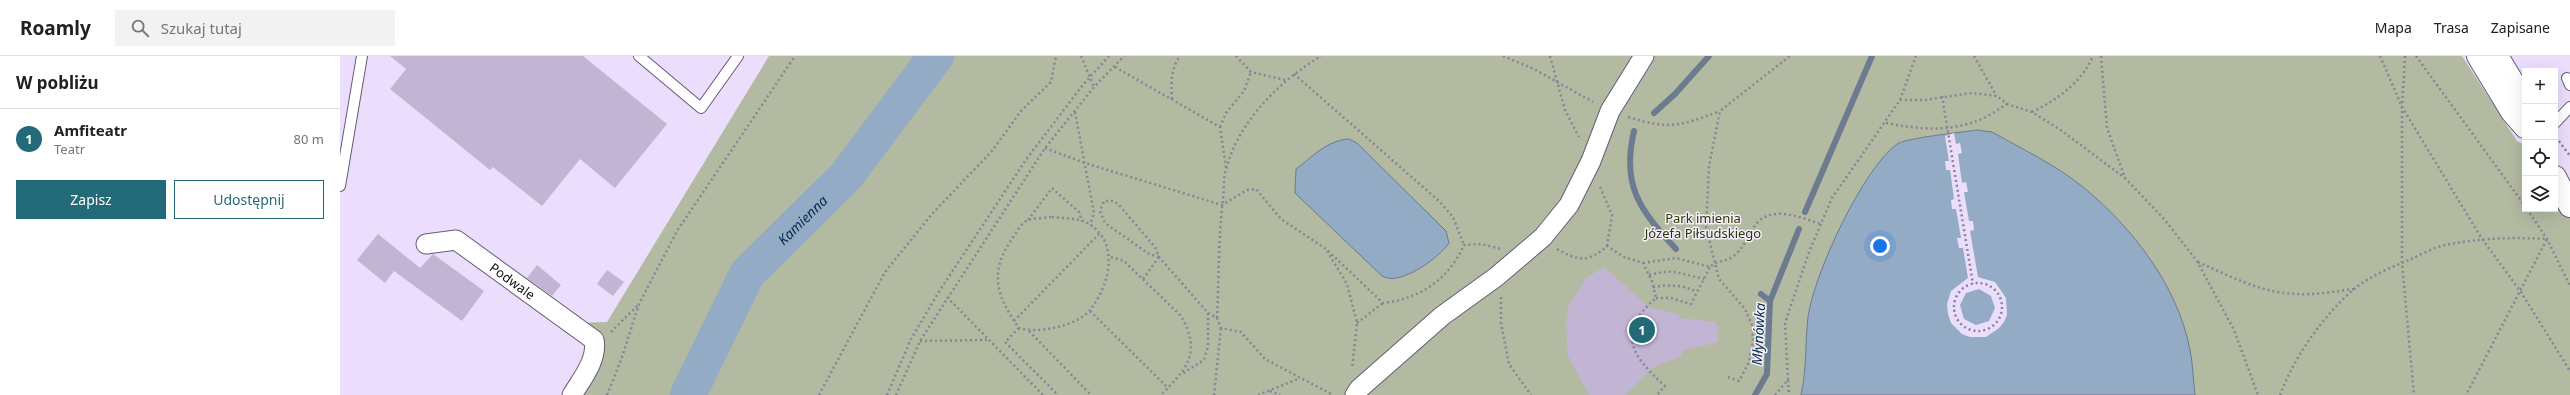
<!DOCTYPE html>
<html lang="pl">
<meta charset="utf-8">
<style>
:root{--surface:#fff;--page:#f2f2f2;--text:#202124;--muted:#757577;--line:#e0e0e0;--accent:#226a77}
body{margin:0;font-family:"Noto Sans",sans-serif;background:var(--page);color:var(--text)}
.controls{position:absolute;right:12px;top:12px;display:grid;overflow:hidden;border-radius:0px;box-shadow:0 4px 16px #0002}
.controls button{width:36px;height:36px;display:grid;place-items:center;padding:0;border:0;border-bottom:1px solid var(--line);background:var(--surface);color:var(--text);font:20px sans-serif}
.you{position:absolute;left:1540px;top:190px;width:14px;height:14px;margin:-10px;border:3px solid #fff;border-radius:50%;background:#1a73e8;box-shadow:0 0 0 6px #1a73e833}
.badge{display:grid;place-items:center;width:26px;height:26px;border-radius:50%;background:var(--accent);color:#fff;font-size:13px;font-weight:700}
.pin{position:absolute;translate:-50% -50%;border:2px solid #fff;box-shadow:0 1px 4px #0006}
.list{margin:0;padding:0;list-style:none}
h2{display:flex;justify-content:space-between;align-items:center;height:52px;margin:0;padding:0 16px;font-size:17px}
h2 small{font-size:13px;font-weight:400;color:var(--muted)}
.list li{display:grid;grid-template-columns:26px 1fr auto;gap:12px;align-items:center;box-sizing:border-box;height:60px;padding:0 16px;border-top:1px solid var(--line)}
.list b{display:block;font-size:15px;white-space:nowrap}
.list p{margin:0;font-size:13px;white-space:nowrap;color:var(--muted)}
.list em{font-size:13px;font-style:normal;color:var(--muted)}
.actions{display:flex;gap:8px;padding:12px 16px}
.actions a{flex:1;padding:9px 0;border:1px solid var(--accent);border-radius:0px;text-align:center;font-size:14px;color:var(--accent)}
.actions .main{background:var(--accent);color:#fff}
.icon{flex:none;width:22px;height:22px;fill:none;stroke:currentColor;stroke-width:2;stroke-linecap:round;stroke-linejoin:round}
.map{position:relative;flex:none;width:2230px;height:339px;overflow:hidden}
header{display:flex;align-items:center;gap:24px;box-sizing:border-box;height:56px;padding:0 20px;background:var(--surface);border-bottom:1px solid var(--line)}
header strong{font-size:19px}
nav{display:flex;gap:22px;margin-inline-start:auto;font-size:14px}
.search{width:280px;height:36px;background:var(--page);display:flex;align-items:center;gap:10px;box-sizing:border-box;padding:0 14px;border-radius:0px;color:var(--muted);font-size:15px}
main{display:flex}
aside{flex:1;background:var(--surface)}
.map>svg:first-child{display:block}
.green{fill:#b3baa2}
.water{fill:#93abc5;stroke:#6c7b90}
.pier{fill:#ebdefd;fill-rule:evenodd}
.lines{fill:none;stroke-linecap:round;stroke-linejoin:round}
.stream{stroke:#6c7b90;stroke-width:6}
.river{stroke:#93abc5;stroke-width:36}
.building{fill:#c2b5d3}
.lane-casing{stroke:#665b75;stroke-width:12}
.street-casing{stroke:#665b75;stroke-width:21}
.secondary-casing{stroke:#665b75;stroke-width:24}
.path{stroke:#8b8298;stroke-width:2.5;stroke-dasharray:2 3;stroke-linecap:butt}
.lane{stroke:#fff;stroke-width:10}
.street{stroke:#fff;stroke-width:19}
.secondary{stroke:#fff;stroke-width:22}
.labels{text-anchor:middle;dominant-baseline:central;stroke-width:3;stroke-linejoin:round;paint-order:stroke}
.park-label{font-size:13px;fill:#2e3700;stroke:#f4effb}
.street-label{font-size:13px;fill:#100b16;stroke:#f4effb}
.water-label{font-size:14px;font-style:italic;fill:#042c4e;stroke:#f4effb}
</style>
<header>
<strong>Roamly</strong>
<div class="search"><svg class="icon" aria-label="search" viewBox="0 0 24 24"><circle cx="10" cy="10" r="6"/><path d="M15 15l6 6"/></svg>Szukaj tutaj</div>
<nav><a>Mapa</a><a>Trasa</a><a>Zapisane</a></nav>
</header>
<main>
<aside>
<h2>W pobliżu<small></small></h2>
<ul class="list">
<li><span class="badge">1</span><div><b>Amfiteatr</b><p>Teatr</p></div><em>80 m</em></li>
</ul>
<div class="actions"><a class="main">Zapisz</a><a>Udostępnij</a></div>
</aside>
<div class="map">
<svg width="2230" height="339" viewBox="0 0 2230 339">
<rect width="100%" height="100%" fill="#ebdefd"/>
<!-- green -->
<path class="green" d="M429 0H2122L2177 85 2185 89V153H2215V121L2230 150V339H232L254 301 236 267 267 266Z"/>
<!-- water -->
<path class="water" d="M1637 74 1652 76C1682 93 1716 109 1743 131 1792 171 1838 230 1850 294 1853 308 1853 324 1855 339H1461C1467 313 1465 287 1468 261 1474 218 1522 114 1557 88 1565 82 1624 76 1637 74Z
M1009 83 1017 87 1106 175 1109 187C1099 202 1059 231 1042 220L955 137 956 113C973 100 988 84 1009 83Z"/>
<!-- pier -->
<path class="pier" d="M1614 77 1616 88 1620 87 1622 97 1618 98 1622 127 1626 126 1628 136H1624L1629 165H1633L1634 174 1630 175 1638 221 1655 226 1666 242 1667 259 1664 266 1659 272 1646 281H1630L1622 278 1611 267 1608 258 1607 248 1611 235 1628 222 1623 192H1619L1617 182H1621L1616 153H1612L1611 144 1614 143 1610 114H1606L1605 105H1609L1605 80ZM1639 233 1651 240 1655 252 1649 265 1636 269 1624 263 1620 249 1626 237Z"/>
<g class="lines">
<!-- stream -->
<path class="stream" d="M1314 57 1335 38 1369 0
M1294 75C1281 130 1300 154 1336 193
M1465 156 1532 0
M1421 238 1430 245
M1415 339 1427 318 1430 245 1459 173"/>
<!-- river -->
<path class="river" id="s1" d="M348 339 407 218 506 120 596 0"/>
</g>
<!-- building -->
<path class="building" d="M50 0H243L327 68 275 132 240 103 202 150 153 111 150 114 50 33 66 13Z
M38 178 80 212 93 198 144 235 122 265 54 215 45 227 17 204Z
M197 209 221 229 212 240 187 222Z
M1264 211 1310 252 1339 258 1340 262 1375 266 1378 271V286L1342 295 1341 300 1312 312 1285 339H1249L1228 300 1226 269 1229 248 1246 222Z
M267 214 284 226 273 240 257 228Z"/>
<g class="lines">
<!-- lane casing -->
<g class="lane-casing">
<path id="lane" d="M299 0 361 52 398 0
M2227 22 2230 29
M2215 67 2230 51
M0 130 22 0"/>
</g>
<!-- street casing -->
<g class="street-casing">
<g id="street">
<path id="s2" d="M86 188 116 184 254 284C258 303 242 323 232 339"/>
<path d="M1015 339 1019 333 1102 260 1156 221 1203 181 1229 149 1251 105 1270 55 1304 0"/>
</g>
</g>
<!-- secondary casing -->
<g class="secondary-casing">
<path id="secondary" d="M2138 0 2172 56 2185 71
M2157 0 2183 43 2185 52
M2215 121 2230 150"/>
</g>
<!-- path -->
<path class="path" d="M741 0 754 31
M896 0 911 16 945 24
M1163 0 1194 13 1253 46
M1210 0 1225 54 1239 81
M1634 0 1656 39
M1761 0 1767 72 1785 122 1824 163 1857 205 1894 274 1918 339
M2040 0 2062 51 2142 183 2181 236 2230 315
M2065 0 2062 51V207L2074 339
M2076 0 2185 150
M775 11 880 71 886 112
M954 18 1099 145 1113 161 1124 189
M1602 40 1633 228
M832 43C831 28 831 12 840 0
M1560 44H1585L1632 37 1657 40 1667 48 1692 56 1722 75 1785 122
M735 56 754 157 750 169
M1692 56C1717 44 1742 26 1753 0
M1288 61C1330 74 1340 70 1380 55
M1546 67C1577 73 1604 76 1634 66 1645 63 1657 54 1667 48
M880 71 886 57 904 35 911 16
M2216 81 2230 100
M705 92 745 107 882 149 907 134 916 133 941 163 986 193 1043 247C1080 243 1109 223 1124 189L1141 188 1161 193
M1260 131 1272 159 1267 190
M2187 153 2207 183 2230 230
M712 161C722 162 734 162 743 165 781 181 771 228 750 254 737 270 698 278 679 272 656 240 649 216 672 183 676 177 681 167 688 164 695 162 705 162 712 161Z
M688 164 712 132 739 156 742 165
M1217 193C1238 205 1248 207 1267 190L1284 201 1303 207 1312 225 1316 242C1275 277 1292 300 1325 330L1317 339
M987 195 1007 228 1017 267 1012 313
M771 201 784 205 841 260C862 297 847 312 821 339
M819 201 809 198 765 167 760 155 764 145H774L779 149 815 191 819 201 868 257V290L864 304 842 318
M1858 206C1890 220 1923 238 1959 238 1977 239 1996 235 2014 233
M1303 207 1336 202 1370 211C1377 204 1388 206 1396 198 1406 189 1409 176 1417 167 1433 149 1462 162 1481 168
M1309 219C1333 212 1341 218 1364 223
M803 223 819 201
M1614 251a24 24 0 1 1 48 0a24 24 0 1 1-48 0Z
M1313 231C1329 228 1344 229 1357 236
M607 241 703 339
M1161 241V267L1169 308 1191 339
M1316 242H1331L1351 248 1370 211
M750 255 828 332
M868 257 877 262 881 272 901 276 925 303 993 339
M877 262C879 223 878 183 883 144 884 134 883 123 886 114 898 65 940 25 981 0
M674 265 759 178
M1017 267 1043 247
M679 272 665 286 718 339
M689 275 751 339
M271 276 299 248
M580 285 648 284
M1388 321 1399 325 1409 306 1413 285 1412 269 1405 253 1379 223 1366 171 1369 110 1380 55 1450 0
M1448 324 1449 339
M930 335 940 339
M267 339 281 304 299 248 337 175 455 0
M479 339 545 216 592 158 652 95 681 55 711 26 716 0
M547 339 571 283 600 234 685 105 742 30 769 0
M556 339 580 285 705 92 754 31 784 0
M874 339 881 272
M918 339 958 323
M1435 339 1448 324 1445 267 1469 196 1492 142 1560 44 1576 0
M1940 339C1955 300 1982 261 2014 233 2030 220 2052 211 2071 203 2080 199 2091 193 2101 190 2136 182 2172 181 2207 183L2126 339"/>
<!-- lane -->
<use href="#lane" class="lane"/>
<!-- street -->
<use href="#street" class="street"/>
<!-- secondary -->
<use href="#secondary" class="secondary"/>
</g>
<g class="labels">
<!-- park labels -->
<g class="park-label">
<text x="1363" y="162">Park imienia<tspan x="1363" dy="15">Józefa Piłsudskiego</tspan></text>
</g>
<!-- street labels -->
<g class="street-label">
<text stroke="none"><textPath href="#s2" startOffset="100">Podwale</textPath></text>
</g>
<!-- water labels -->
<g class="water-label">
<text stroke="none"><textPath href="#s1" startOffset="212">Kamienna</textPath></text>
<text transform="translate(1418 278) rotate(-87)">Młynówka</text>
</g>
</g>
</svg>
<div class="controls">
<button>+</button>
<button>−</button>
<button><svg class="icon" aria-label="locate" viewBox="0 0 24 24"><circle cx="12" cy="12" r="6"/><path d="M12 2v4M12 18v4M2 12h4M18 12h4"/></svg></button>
<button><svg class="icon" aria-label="layers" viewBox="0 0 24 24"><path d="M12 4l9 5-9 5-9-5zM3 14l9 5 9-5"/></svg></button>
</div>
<div class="you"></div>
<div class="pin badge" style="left:1302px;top:274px">1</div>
</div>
</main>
